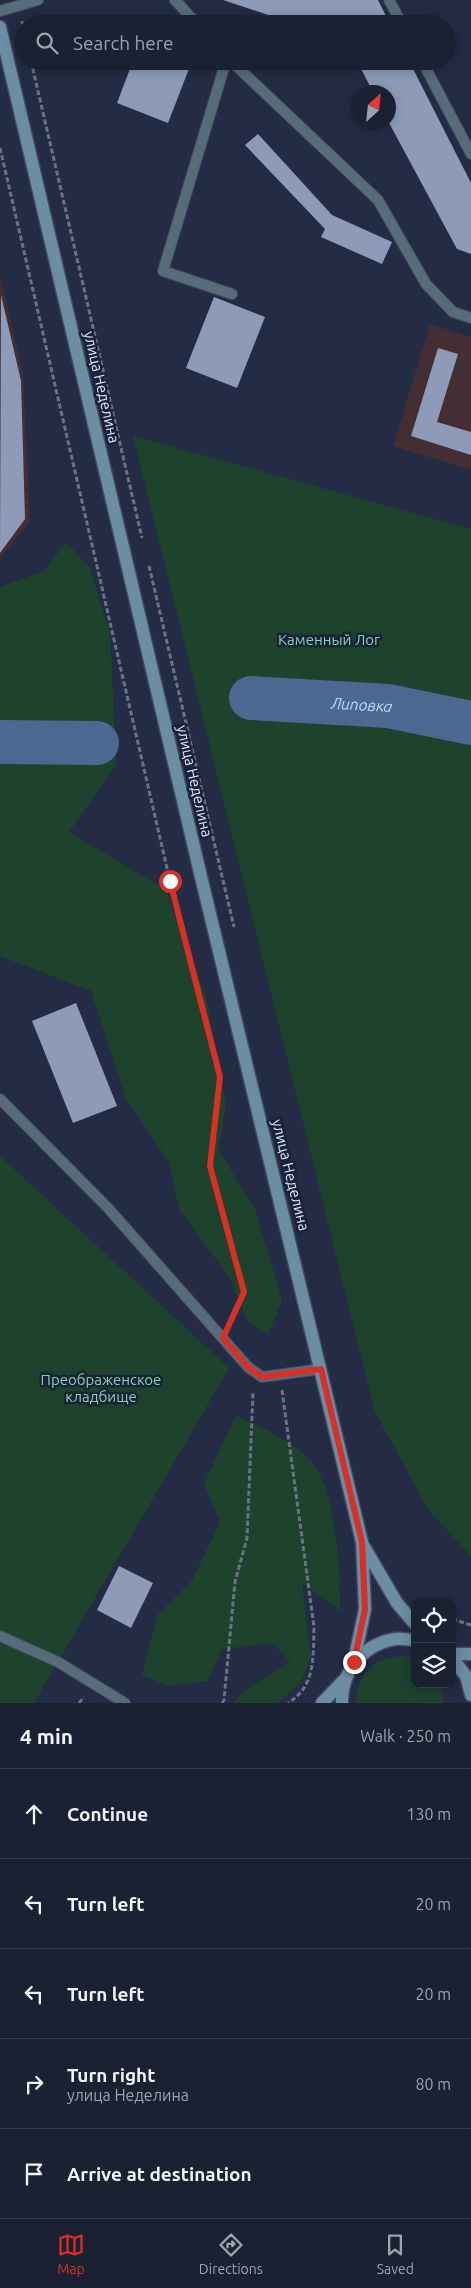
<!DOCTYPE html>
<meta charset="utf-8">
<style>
:root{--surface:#1a2133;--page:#272e3f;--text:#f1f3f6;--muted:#9fa3ac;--line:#383e4e;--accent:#d93025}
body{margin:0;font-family:Ubuntu,sans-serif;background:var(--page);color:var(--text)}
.controls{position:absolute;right:15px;bottom:15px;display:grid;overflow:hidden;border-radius:10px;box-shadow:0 2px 12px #0003}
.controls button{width:45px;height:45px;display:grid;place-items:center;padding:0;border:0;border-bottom:1px solid var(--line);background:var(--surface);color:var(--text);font:25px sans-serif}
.compass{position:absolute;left:351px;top:85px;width:45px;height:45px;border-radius:50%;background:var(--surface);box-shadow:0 2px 12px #0003;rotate:27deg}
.stop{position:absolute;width:15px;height:15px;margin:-11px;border:4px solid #d93025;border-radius:50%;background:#fff}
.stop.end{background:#d93025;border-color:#fff;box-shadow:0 1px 5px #0008}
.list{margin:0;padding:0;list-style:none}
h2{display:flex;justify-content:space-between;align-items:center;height:65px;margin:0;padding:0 20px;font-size:21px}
h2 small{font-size:16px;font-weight:400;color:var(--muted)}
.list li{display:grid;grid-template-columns:32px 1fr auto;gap:15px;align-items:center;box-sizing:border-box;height:90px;padding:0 20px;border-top:1px solid var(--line)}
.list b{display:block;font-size:19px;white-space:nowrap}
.list p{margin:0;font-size:16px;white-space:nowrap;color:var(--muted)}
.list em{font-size:16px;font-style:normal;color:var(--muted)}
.icon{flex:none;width:28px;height:28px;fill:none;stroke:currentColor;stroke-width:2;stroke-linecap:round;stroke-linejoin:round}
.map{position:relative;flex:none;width:471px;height:1703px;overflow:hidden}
.search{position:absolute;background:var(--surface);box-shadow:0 2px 12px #0003;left:15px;right:15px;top:15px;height:55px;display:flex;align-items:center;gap:12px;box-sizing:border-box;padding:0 18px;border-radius:28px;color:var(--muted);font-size:19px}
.sheet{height:515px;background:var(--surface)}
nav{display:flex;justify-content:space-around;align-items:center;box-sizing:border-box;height:70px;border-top:1px solid var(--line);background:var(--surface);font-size:14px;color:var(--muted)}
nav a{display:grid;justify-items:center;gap:2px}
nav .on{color:var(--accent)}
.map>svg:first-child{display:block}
.industrial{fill:#422e33}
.green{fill:#1d432c}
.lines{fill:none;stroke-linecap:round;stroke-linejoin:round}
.river{stroke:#4b6891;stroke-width:44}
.building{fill:#8e9bb8}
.lane-casing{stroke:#414a61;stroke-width:12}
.secondary-casing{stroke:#414a61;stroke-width:15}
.path{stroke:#6a7287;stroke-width:3;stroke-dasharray:5 2.5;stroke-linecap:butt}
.lane{stroke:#566c78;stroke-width:10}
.secondary{stroke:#6b8ea3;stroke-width:12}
.route{stroke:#d93025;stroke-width:6}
.labels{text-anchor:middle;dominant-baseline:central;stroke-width:5;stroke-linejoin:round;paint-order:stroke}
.street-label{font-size:15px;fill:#e0e7f7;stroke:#19223a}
.park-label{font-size:15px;fill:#87d3a1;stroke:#19223a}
.water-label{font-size:16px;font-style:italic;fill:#bbd8ff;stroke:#19223a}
</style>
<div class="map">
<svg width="471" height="1703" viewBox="0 0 471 1703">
<rect width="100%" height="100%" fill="#232c44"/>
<!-- industrial -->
<path class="industrial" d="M0 275 23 374 30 522 0 558Z
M430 324 471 337V470L393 446Z"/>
<!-- green -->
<path class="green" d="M133 436 471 529V1556L428 1509 375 1412Z
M66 542 90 568 110 633 116 765 69 832 166 890 206 996 226 1107 218 1149 255 1209 282 1300 268 1335 248 1322 230 1278 179 1209 169 1162 126 1098 91 991 0 956V587L44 571Z
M0 1156 229 1368 34 1703H0Z
M236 1415C262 1428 300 1443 316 1468 337 1502 340 1571 340 1611L302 1583 311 1657 301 1682 278 1703H233L245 1690 290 1662 273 1643 222 1649 208 1681 168 1686 142 1675 157 1616 192 1581 220 1522 204 1484Z
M401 1656 415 1658V1684H441L444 1703H356C358 1673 372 1659 401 1656Z"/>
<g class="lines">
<!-- river -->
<g class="river">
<path id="s1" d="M251 698 388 706 471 723"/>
<path d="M0 742 97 743"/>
</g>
</g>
<!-- building -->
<path class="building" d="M223 0H378L390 24H295Z
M133 61H192L168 123 117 103Z
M357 61H409L471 183V254L457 249 388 121V92H373Z
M258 134 332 215 392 242 382 264 321 237 325 229 245 145Z
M1 295 21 381 25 519 0 553Z
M214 297 265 317 237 388 186 368Z
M438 348 458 354 437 422 471 432V455L411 436Z
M76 1003 117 1106 73 1123 32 1021Z
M119 1566 153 1583 131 1628 97 1610Z"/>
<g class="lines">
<!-- lane casing -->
<g class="lane-casing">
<path id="lane" d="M175 0 197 24
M389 0 402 24
M0 11 38 0
M226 61 163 271 232 294
M231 61 378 200 426 284 453 312 471 318
M422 61 471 154
M0 1099 108 1208 248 1367 262 1377 321 1369
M0 1636 58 1662 125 1703"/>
</g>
<!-- secondary casing -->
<g class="secondary-casing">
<path id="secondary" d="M0 27 202 881 362 1542 365 1609 354 1661
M363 1545 397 1603 415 1624
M452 1654H471
M452 1658 466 1676 471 1695
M322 1703 346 1678
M342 1703C341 1671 364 1644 395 1639 401 1638 409 1640 415 1640"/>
</g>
<!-- path -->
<path class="path" d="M22 21 24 29
M31 61 142 538
M0 148 170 881 220 1077 210 1166 243 1292 231 1321
M149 566 234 927
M282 1390 314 1627C313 1657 316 1686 288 1703
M452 1619 471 1625
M79 1703 84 1697
M222 1703 224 1700 235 1582 247 1538 253 1392"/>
<!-- lane -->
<use href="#lane" class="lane"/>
<!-- secondary -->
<use href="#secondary" class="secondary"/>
</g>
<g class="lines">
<!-- route -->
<path class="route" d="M170 881 220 1077 210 1166 244 1292 223 1338 248 1367 262 1377 321 1369 362 1542 365 1609 354 1662"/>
</g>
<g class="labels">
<!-- street labels -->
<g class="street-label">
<text transform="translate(102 387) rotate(77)">улица Неделина</text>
<text transform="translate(195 781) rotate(77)">улица Неделина</text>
<text transform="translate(291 1175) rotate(76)">улица Неделина</text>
</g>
<!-- park labels -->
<g class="park-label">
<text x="329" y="639">Каменный Лог</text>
<text x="101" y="1379">Преображенское<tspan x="101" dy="17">кладбище</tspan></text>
</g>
<!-- water labels -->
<g class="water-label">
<text stroke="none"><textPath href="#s1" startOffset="111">Липовка</textPath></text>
</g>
</g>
</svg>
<div class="controls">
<button><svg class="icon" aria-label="locate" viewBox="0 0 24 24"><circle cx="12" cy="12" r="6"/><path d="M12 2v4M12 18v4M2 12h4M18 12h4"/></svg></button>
<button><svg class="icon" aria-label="layers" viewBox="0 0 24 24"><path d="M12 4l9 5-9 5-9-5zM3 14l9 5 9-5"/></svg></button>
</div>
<svg class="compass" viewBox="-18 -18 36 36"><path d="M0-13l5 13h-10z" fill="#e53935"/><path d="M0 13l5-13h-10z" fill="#9fa3ac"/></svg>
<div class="stop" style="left:170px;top:881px"></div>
<div class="stop end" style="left:354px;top:1662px"></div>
<div class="search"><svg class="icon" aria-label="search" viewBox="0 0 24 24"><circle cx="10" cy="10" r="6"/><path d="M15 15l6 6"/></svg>Search here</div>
</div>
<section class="sheet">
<h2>4 min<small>Walk · 250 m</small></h2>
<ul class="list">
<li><svg class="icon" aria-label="ahead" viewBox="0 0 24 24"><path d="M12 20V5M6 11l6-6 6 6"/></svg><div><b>Continue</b></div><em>130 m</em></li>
<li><svg class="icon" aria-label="left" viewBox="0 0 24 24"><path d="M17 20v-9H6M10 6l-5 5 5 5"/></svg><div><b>Turn left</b></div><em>20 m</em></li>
<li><svg class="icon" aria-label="left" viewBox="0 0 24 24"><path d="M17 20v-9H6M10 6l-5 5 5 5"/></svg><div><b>Turn left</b></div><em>20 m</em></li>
<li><svg class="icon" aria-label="right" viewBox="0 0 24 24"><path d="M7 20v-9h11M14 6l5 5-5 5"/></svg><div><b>Turn right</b><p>улица Неделина</p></div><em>80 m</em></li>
<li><svg class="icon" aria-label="arrive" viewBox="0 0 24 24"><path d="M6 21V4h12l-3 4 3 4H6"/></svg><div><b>Arrive at destination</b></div></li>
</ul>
</section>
<nav>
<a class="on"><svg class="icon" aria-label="map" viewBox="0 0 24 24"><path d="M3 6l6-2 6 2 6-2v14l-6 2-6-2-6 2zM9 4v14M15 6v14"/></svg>Map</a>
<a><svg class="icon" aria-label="directions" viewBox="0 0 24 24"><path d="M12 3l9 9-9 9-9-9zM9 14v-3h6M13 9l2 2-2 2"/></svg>Directions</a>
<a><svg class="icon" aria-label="saved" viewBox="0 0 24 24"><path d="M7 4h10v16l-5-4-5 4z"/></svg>Saved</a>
</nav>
